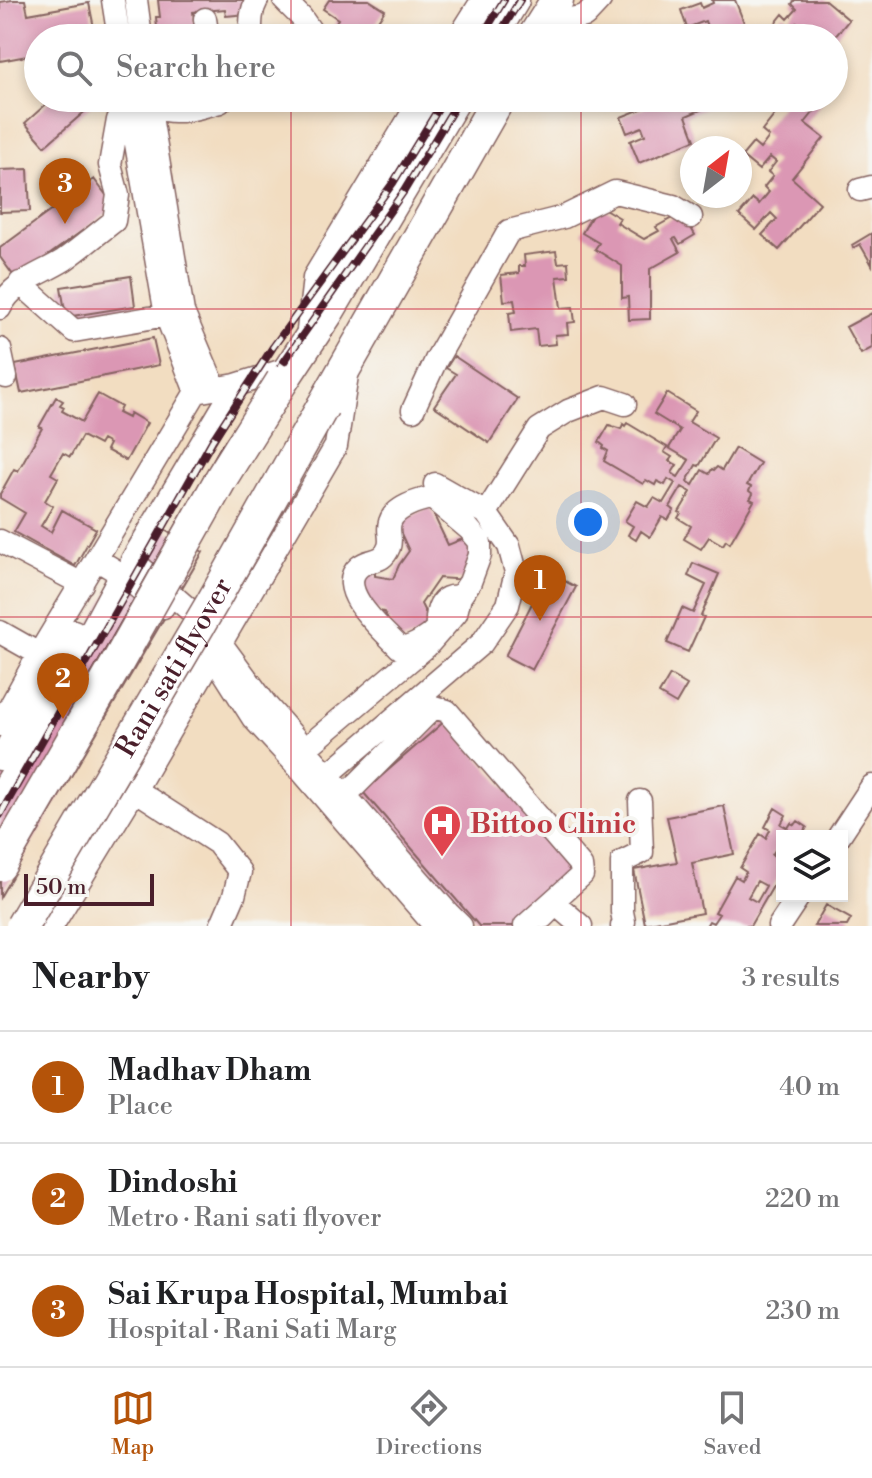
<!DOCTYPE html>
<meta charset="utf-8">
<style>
:root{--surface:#fff;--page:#f6f6f6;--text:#202124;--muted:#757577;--line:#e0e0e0;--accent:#b45309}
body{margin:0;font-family:"Libre Bodoni",serif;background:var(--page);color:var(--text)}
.controls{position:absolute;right:24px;bottom:24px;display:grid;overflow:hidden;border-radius:0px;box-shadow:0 4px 12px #0003}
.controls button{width:72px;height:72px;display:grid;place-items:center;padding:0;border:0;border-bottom:2px solid var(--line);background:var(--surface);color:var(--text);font:40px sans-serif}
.compass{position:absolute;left:680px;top:136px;width:72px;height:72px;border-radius:50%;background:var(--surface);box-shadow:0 4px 12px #0003;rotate:31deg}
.scale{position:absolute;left:24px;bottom:20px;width:130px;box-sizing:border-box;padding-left:8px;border:4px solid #4a1f2b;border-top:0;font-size:22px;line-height:28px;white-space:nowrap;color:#4a1f2b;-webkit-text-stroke:6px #f6f6f2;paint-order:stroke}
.you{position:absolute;left:588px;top:522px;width:28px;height:28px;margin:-20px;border:6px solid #fff;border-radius:50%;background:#1a73e8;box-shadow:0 0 0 12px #1a73e833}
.badge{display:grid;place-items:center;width:52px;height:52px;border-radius:50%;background:var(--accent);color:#fff;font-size:26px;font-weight:700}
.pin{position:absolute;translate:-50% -66px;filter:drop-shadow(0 2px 4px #0008)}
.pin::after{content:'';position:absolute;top:42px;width:28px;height:24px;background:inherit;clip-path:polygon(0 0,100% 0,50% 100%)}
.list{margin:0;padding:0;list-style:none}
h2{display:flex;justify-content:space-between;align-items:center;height:104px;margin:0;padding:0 32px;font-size:34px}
h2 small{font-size:26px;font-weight:400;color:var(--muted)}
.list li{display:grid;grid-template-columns:52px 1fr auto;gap:24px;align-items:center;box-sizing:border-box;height:112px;padding:0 32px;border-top:2px solid var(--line)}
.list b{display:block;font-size:30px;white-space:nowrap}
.list p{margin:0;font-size:26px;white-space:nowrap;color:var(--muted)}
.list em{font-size:26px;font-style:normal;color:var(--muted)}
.icon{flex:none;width:44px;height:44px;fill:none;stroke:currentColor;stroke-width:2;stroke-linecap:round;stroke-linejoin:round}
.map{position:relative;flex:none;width:872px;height:926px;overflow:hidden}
.search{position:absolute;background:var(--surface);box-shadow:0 4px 12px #0003;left:24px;right:24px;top:24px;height:88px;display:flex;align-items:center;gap:20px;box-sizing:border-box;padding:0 28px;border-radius:44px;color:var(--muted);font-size:30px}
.sheet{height:440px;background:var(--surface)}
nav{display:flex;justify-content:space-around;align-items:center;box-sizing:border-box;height:112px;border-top:2px solid var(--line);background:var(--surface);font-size:22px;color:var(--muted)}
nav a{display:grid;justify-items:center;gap:4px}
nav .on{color:var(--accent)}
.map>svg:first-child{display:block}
.building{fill:#db97b4;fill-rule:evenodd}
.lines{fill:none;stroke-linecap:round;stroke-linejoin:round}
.minor-casing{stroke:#856260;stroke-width:25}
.major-casing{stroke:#856260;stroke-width:31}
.highway-casing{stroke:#856260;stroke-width:35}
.minor{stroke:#fff;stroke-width:22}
.major{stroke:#fff;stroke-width:28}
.highway{stroke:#fff;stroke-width:32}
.rail-casing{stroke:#4a1f2b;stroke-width:8}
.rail{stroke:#f6f6f2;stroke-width:5;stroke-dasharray:15;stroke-linecap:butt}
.highway-bridge-casing{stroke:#856260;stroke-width:35;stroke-linecap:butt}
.highway-bridge{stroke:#fff;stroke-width:32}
.grid{fill:none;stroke:#d1495b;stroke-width:2;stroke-opacity:0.55}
.labels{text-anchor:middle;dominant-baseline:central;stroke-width:8;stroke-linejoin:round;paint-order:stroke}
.street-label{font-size:28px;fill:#4a1f2b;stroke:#f6f6f2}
.health-label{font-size:28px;font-weight:bold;fill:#be3a42;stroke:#f6f6f2;text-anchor:start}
</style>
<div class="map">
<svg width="872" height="926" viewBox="0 0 872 926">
<rect width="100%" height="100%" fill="#f6f6f2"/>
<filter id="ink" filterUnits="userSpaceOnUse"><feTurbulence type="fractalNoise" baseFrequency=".0125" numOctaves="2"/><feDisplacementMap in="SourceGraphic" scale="16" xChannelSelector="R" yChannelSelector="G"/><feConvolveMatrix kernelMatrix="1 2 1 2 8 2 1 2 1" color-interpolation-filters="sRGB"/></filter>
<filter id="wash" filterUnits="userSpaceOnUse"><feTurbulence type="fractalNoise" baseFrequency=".006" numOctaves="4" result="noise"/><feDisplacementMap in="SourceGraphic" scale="32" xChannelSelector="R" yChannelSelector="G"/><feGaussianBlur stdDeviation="1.8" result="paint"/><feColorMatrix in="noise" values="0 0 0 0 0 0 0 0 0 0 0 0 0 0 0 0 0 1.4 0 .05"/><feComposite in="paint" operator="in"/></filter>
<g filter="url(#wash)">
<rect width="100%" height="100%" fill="#f2ddc1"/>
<g id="blocks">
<!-- building -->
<path class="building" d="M12 0H25L28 14 89 3 96 38H38V54L0 61V2Z
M158 0H246L247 14 226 16 225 9 193 12 196 38H158L156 17H160Z
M329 0H369L385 10 366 38H326L338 19 323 9Z
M712 0H735L746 28 721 38H686L708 29 705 21 687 28 681 10 700 3 702 8 713 3Z
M795 0H825L849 20 834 38H801L806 31 797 23 784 38H781L771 29 783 14 788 19 797 9 792 4Z
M53 98H94L97 101 45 146 25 123Z
M645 98H729L686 116 695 140 639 163 630 141 645 135 642 127 627 133 621 117 649 106Z
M788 98H825L805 123 824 138 792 178 820 203 779 250 762 235 777 219 771 213 756 230 739 215 753 199 759 204 769 192 764 187 773 176 768 172 776 162 770 157 759 170 742 156 753 143 760 149 769 137 762 131Z
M28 169 30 211 0 212V170Z
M94 179 115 207 16 279 0 257V248Z
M598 205 620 218 617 223 644 239 659 231 656 227 674 217 684 216 695 235 680 244 676 238 673 239 680 252 650 269V319L629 320 628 297 622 298V266L595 249 599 243 582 233Z
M872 233V265L860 244 853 248 852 245Z
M556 251 558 263 568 262 569 276 557 277 561 308 573 307 575 322 567 323 568 334 555 335 556 344 538 346 536 329 511 332 509 313 516 312 514 300 504 301 501 275 519 273V266H525L524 255Z
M131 276 135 306 66 317 61 287Z
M872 313V348L861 354 846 327Z
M153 338 159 365 21 393 15 365Z
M454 356 518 399 489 443 434 406 456 374 446 368Z
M667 393 696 411 689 422 716 438 699 466 696 465 687 481 693 485 702 470 709 474 712 469 714 470 717 467 722 470 735 448 760 463 747 485 751 487 749 491 753 494 750 499 754 501 730 543 726 540 723 545 709 537 701 549 684 539 691 526 678 518 681 513 679 512 691 492 682 487 670 507 674 510 668 520 662 517 650 537 641 531 636 540 628 535 633 526 625 521 637 501 648 507 654 498 663 503 675 483 668 479 665 485 657 481 655 485 646 480 643 484 604 461 608 451 603 448 604 446 599 442 609 425 621 429 623 424 625 426 627 423 667 447 664 452 672 457 669 461 677 465 672 473 678 477 689 460 669 448 680 430 654 414Z
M98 394 121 407 118 413 128 418 130 413 147 423 126 461 106 450 109 444 102 440 99 445 82 436 70 457 63 453 51 474 58 478 45 501 53 506 41 526 51 532 62 510 96 529 75 566 14 532 25 513 0 498V494L14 469 18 471 42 428 39 427 56 397 63 401 60 405 64 407 62 411 82 422Z
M430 507 448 545 460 540 476 542 467 580 439 578 421 604 434 630 399 642 384 612 365 607 362 571 375 572V576L393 579 399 565 409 551 396 523Z
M151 521 203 552 0 897V777Z
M693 563 719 574 701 616 704 617 688 652 667 643 682 608 693 613 706 585 688 576Z
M548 572 576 587 532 670 505 656Z
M670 675 687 685 676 704 659 694Z
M446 720 578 872 515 926H479L363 792Z
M724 806 734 854 692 863 702 913 645 924 634 870 677 862 667 817Z
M775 808 786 815 781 824 788 828 791 823 795 825 798 821 807 827 802 836H782V843L780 842 772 855 782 860V871L750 926H706L709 921 713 923 719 914 715 912 735 876 742 880 746 872 740 868 760 834 766 838 770 830 765 827ZM757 881 766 886 757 902 748 897Z
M826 905 851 919 847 926H814Z"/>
</g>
</g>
<g filter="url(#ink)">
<use href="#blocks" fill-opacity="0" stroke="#856260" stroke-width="2"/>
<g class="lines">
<!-- minor casing -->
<g class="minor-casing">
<path id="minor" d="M113 0 119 38
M136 0 141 38
M284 0 301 17 310 30 306 38
M205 19 208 38
M541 25 585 16 600 0
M251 38C251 25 250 12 257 0
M128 98 166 315 196 392
M148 98 183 312 215 388
M860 190 872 187
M20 283 74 331 178 313
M0 308C13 281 40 275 64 260 81 248 97 234 114 221L118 195 110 165 118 120C142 99 154 112 181 111 194 110 207 105 220 102L223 98
M0 349 6 377
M236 385 132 560 208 626 267 706 448 913 461 926
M413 410 436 360 509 231 564 217 615 192 673 206 691 217
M486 513 539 429 568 411 604 397 625 404
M0 541 82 584
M96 559 121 574 163 607
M0 632 39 654
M211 652 253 718 292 760 435 926
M0 725 39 654 196 392 236 385 290 368
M0 759 74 631
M292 760 427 646 456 613 460 597 470 582 480 555V542L469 529 432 498C418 500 394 508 390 522 387 531 392 538 389 547 382 565 371 557 359 567 333 589 385 632 400 648 412 649 429 637 437 628 436 612 439 593 460 597
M317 784 482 643 508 605 516 572 509 546 486 513 435 484
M135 790 217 843 240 872 234 896 221 926
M0 793 29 745 121 574
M335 804 357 784 434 707 447 711 581 866 582 875 525 926
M839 836 872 786
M543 917 552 908 559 907 581 926
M52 926 135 790 336 446 347 375
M622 926 624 922 622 912V862L642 852 640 801
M779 926 799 896"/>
</g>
<!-- major casing -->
<g class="major-casing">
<path id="major" d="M462 38 486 0
M310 339 317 278 425 98"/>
</g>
<!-- highway casing -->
<g class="highway-casing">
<path id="highway" d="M490 38 513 0
M533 38 557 0
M282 381 327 313 455 98
M323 406 499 98"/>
</g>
<!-- minor -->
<use href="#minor" class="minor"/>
<!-- major -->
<use href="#major" class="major"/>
<!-- highway -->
<use href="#highway" class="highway"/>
<!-- rail casing -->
<g class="rail-casing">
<path id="rail" d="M481 38 504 0
M497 38 520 0
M0 815 212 441 273 347 393 183 445 98
M0 841 224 447 404 191 460 98"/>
</g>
<!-- rail -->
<use href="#rail" class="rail"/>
<!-- highway-bridge casing -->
<g class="highway-bridge-casing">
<g id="highway-bridge">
<path d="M0 865 119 660 222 477 282 381"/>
<path id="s1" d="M22 926 212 603 323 406"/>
</g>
</g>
<!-- highway-bridge -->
<use href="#highway-bridge" class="highway-bridge"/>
</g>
</g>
<!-- grid -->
<path class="grid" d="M291 0V38M581 0V38M291 98V926M581 98V926M0 309H872M0 617H872"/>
<!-- icons -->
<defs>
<g id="hospital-pin" transform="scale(2)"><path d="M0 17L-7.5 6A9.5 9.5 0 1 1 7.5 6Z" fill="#e0444e" stroke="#f6f6f2"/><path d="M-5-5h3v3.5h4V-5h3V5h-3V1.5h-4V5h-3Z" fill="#fff"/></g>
</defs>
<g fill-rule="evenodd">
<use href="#hospital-pin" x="442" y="824"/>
</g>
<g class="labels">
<!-- street labels -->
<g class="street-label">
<text stroke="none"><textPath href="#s1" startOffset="300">Rani sati flyover</textPath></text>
</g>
<!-- health labels -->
<g class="health-label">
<text x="470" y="824">Bittoo Clinic</text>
</g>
</g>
</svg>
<div class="controls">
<button><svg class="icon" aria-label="layers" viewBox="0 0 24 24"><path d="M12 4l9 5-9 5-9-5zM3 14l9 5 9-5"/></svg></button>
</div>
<svg class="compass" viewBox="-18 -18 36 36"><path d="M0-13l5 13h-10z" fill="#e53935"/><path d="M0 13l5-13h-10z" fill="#757577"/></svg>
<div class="scale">50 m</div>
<div class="you"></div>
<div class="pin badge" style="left:540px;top:621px">1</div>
<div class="pin badge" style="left:63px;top:719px">2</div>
<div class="pin badge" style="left:65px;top:224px">3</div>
<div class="search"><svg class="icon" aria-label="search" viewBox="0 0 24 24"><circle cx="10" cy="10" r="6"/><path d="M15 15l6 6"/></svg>Search here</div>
</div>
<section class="sheet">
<h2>Nearby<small>3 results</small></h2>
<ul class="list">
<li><span class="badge">1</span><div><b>Madhav Dham</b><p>Place</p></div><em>40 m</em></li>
<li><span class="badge">2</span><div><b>Dindoshi</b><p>Metro · Rani sati flyover</p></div><em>220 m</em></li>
<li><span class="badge">3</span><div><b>Sai Krupa Hospital, Mumbai</b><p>Hospital · Rani Sati Marg</p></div><em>230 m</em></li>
</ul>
</section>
<nav>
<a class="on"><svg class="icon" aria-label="map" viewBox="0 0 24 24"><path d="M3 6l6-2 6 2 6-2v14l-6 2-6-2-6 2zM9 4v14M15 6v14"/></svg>Map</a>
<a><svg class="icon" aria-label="directions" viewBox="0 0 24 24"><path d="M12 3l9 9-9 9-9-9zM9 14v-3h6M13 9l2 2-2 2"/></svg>Directions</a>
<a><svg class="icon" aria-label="saved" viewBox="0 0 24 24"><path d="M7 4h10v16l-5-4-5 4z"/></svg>Saved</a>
</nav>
